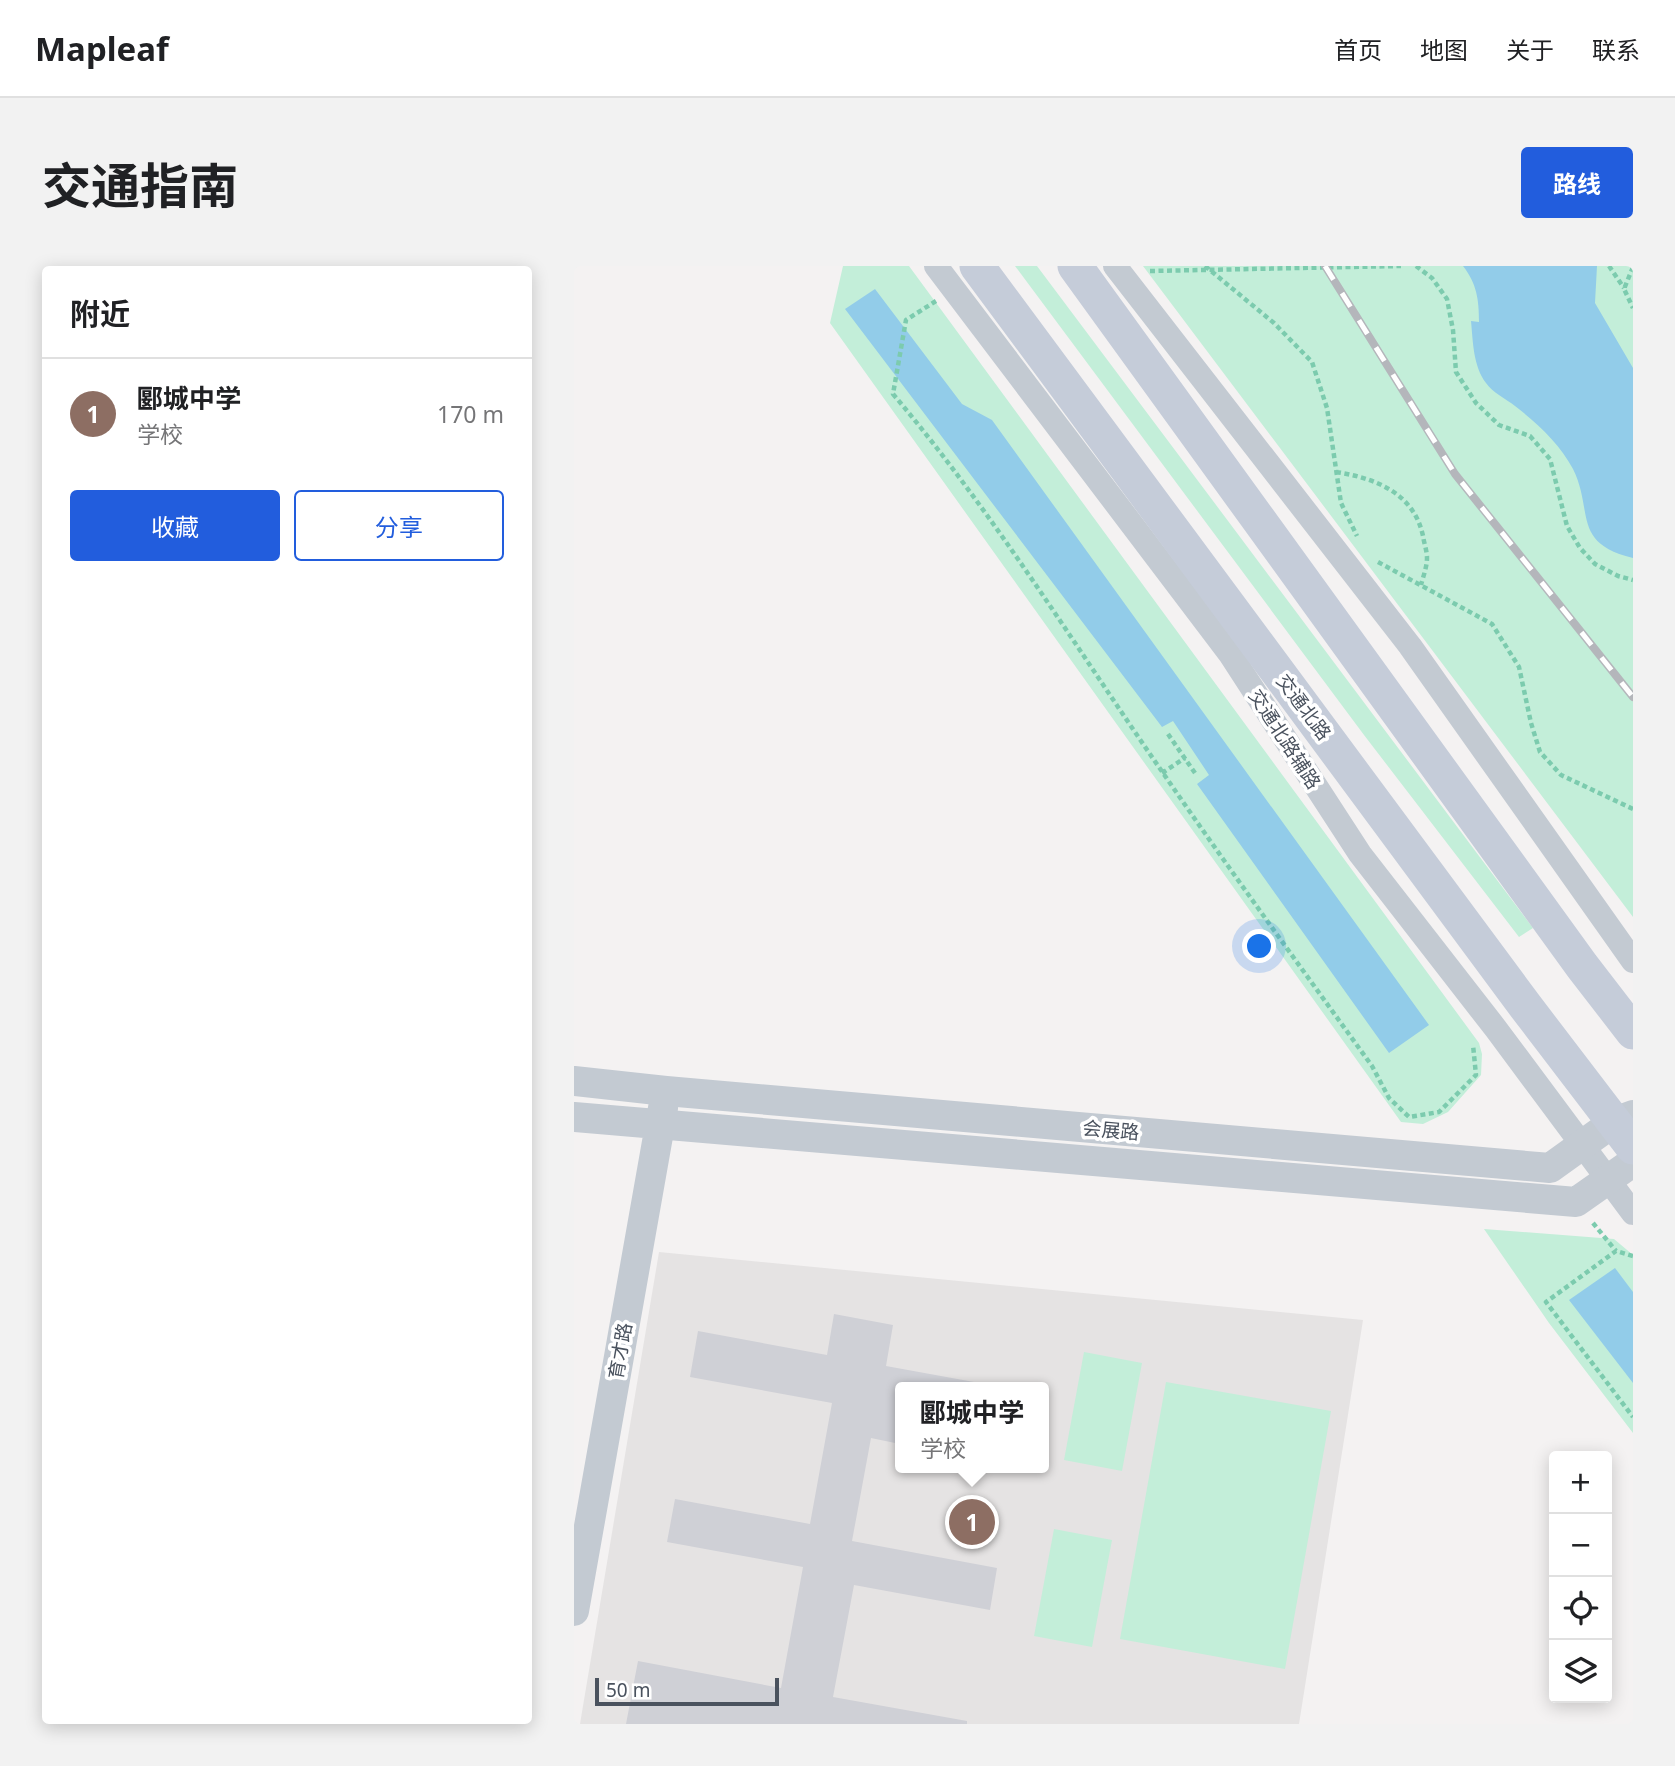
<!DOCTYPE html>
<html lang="zh">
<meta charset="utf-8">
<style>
:root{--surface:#fff;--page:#f2f2f2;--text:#202124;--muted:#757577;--line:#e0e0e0;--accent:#225ddd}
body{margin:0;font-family:"Noto Sans","Noto Sans SC",sans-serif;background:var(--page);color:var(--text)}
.controls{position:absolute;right:21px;bottom:21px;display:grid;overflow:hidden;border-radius:7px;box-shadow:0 4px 18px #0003}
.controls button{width:63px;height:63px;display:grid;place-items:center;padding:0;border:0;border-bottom:2px solid var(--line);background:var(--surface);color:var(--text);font:35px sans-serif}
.scale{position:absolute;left:21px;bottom:18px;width:184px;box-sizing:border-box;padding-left:7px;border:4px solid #4a525e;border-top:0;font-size:19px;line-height:24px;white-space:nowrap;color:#4a525e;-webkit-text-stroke:5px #fff;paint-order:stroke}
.you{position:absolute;left:686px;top:681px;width:24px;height:24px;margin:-18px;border:5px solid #fff;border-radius:50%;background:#1a73e8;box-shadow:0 0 0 10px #1a73e833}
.badge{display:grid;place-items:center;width:46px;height:46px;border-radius:50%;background:var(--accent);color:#fff;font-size:23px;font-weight:700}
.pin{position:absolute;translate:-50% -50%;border:4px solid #fff;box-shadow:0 2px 7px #0006}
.popup{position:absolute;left:321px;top:1116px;width:154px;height:91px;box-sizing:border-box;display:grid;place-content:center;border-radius:7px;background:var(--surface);filter:drop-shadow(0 2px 5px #0005);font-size:23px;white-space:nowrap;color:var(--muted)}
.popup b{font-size:26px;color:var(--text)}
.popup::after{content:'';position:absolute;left:50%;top:100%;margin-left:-14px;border:14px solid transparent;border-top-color:var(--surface)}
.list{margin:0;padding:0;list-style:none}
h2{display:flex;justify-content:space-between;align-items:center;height:91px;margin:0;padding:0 28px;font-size:30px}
h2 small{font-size:23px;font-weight:400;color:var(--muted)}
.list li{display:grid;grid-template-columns:46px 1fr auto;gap:21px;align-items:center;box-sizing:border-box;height:112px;padding:0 28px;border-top:2px solid var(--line)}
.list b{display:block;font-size:26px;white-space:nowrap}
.list p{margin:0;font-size:23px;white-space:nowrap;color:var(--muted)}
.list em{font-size:23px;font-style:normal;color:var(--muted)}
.actions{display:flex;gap:14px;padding:21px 28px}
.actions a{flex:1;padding:16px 0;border:2px solid var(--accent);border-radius:7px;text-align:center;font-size:24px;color:var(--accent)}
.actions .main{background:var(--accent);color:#fff}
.icon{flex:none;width:38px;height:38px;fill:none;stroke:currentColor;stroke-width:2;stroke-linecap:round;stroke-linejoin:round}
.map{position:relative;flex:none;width:1059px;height:1458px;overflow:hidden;border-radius:7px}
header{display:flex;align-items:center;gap:42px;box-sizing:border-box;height:98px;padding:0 35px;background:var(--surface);border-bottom:2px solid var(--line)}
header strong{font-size:33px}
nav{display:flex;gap:38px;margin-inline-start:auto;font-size:24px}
.intro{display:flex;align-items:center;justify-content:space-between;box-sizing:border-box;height:168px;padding:0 42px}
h1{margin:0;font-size:49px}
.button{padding:18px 32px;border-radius:7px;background:var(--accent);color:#fff;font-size:24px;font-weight:700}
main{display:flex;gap:42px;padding:0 42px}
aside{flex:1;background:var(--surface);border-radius:7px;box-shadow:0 4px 18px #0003}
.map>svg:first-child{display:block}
.education{fill:#e5e3e3;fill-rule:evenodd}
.green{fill:#c3eed9}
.water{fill:#92cce9}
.building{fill:#cfd0d6}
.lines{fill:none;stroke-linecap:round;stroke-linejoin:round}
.path{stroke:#7ccbae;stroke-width:4.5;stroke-dasharray:5 3.5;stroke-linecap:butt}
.minor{stroke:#c3cad2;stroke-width:24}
.tertiary{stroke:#c3cad2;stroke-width:30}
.secondary{stroke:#c5ccd9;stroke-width:35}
.rail-casing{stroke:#b4b6bb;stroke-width:8}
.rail{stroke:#fff;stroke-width:5;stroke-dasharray:16;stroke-linecap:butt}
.labels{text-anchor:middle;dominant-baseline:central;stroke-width:7;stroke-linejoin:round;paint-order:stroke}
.street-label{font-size:19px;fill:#4a525e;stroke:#fff}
</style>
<header>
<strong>Mapleaf</strong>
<nav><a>首页</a><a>地图</a><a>关于</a><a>联系</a></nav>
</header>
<div class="intro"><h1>交通指南</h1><a class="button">路线</a></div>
<main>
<aside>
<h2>附近<small></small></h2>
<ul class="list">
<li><span class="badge" style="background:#8d6e63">1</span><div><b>郾城中学</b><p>学校</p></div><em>170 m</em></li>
</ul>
<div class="actions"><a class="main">收藏</a><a>分享</a></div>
</aside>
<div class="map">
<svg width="1059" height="1458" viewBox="0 0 1059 1458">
<rect width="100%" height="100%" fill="#f4f2f2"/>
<!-- education -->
<path class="education" d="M85 986 789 1054 725 1458H6ZM326 1121H470V1202H326Z"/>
<!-- green -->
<path class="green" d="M269 0H335L905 777 908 788 907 809 874 846 849 858 827 856 256 57Z
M441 0H463L959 662 945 671 790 469Z
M569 0H1059V651Z
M910 963 1040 973 1059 989V1167L975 1057Z
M510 1086 568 1097 548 1205 490 1194Z
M592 1116 757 1145 711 1403 546 1373Z
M480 1263 538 1274 518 1381 460 1370Z"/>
<!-- water -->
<path class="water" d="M889 0H1023L1021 37 1059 102V292C997 277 1020 245 999 203 986 178 963 157 941 140 932 133 918 126 912 117 899 100 899 75 897 55L905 56C905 34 903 18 889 0Z
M301 23 388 138 418 154 855 759 815 787 623 518 635 509 599 455 588 461 271 43Z
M1041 1002 1059 1026V1117L995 1034Z"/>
<!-- building -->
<path class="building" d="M260 1048 319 1059 312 1100 422 1120 326 1121V1178L297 1172 278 1275 423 1302 416 1344 280 1319 259 1431 393 1455V1458H52L64 1395 207 1422 229 1301 93 1276 101 1233 236 1258 258 1137 116 1111 124 1065 253 1089Z"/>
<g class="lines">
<!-- path -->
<path class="path" d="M631 0 700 57 738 96 753 142 767 237 783 270
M842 0 858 12 873 33 879 64 882 106 902 137 925 159 956 170 976 193 993 260 1006 282 1021 298 1044 310 1059 314
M1035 0 1050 22
M1059 1 1050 23 1059 42
M576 5 827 0
M362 35 332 54 319 128C419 246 501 380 589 507 657 606 728 703 798 800L815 832 835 851 865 846 902 809 899 779
M762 206C801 212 840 227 849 270 850 277 853 285 853 292 853 301 849 311 847 319
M804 296 918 358 945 401 957 457 966 486 987 509 1059 543
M594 468 623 510
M588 507 611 492
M1019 957 1042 985
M1059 990 1042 985 972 1036 1059 1151"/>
<!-- minor -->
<path class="minor" d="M362 0 656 388 786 588 922 763 1059 947
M541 0 836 380 1059 695"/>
<!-- tertiary -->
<path class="tertiary" d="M0 815 92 825 976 902 1040 856 1059 849
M0 851 1002 936 1059 896
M0 1345 89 842"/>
<!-- secondary -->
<path class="secondary" d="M403 0 952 741 1059 881
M501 0 1008 700 1059 766"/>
<!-- rail casing -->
<g class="rail-casing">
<path id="rail" d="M751 0 881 208 1059 431"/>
</g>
<!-- rail -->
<use href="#rail" class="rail"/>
</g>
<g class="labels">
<!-- street labels -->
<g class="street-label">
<text transform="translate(730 441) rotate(53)">交通北路</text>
<text transform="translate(711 473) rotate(57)">交通北路辅路</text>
<text transform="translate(537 864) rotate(5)">会展路</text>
<text transform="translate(46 1085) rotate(-80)">育才路</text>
</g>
</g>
</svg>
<div class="controls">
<button>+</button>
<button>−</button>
<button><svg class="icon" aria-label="locate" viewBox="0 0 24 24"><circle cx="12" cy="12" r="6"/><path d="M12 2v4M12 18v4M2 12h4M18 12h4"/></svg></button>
<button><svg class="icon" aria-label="layers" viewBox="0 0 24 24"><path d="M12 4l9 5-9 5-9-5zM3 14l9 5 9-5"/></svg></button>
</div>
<div class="scale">50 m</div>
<div class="you"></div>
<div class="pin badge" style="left:398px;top:1256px;background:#8d6e63">1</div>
<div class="popup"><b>郾城中学</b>学校</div>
</div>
</main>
